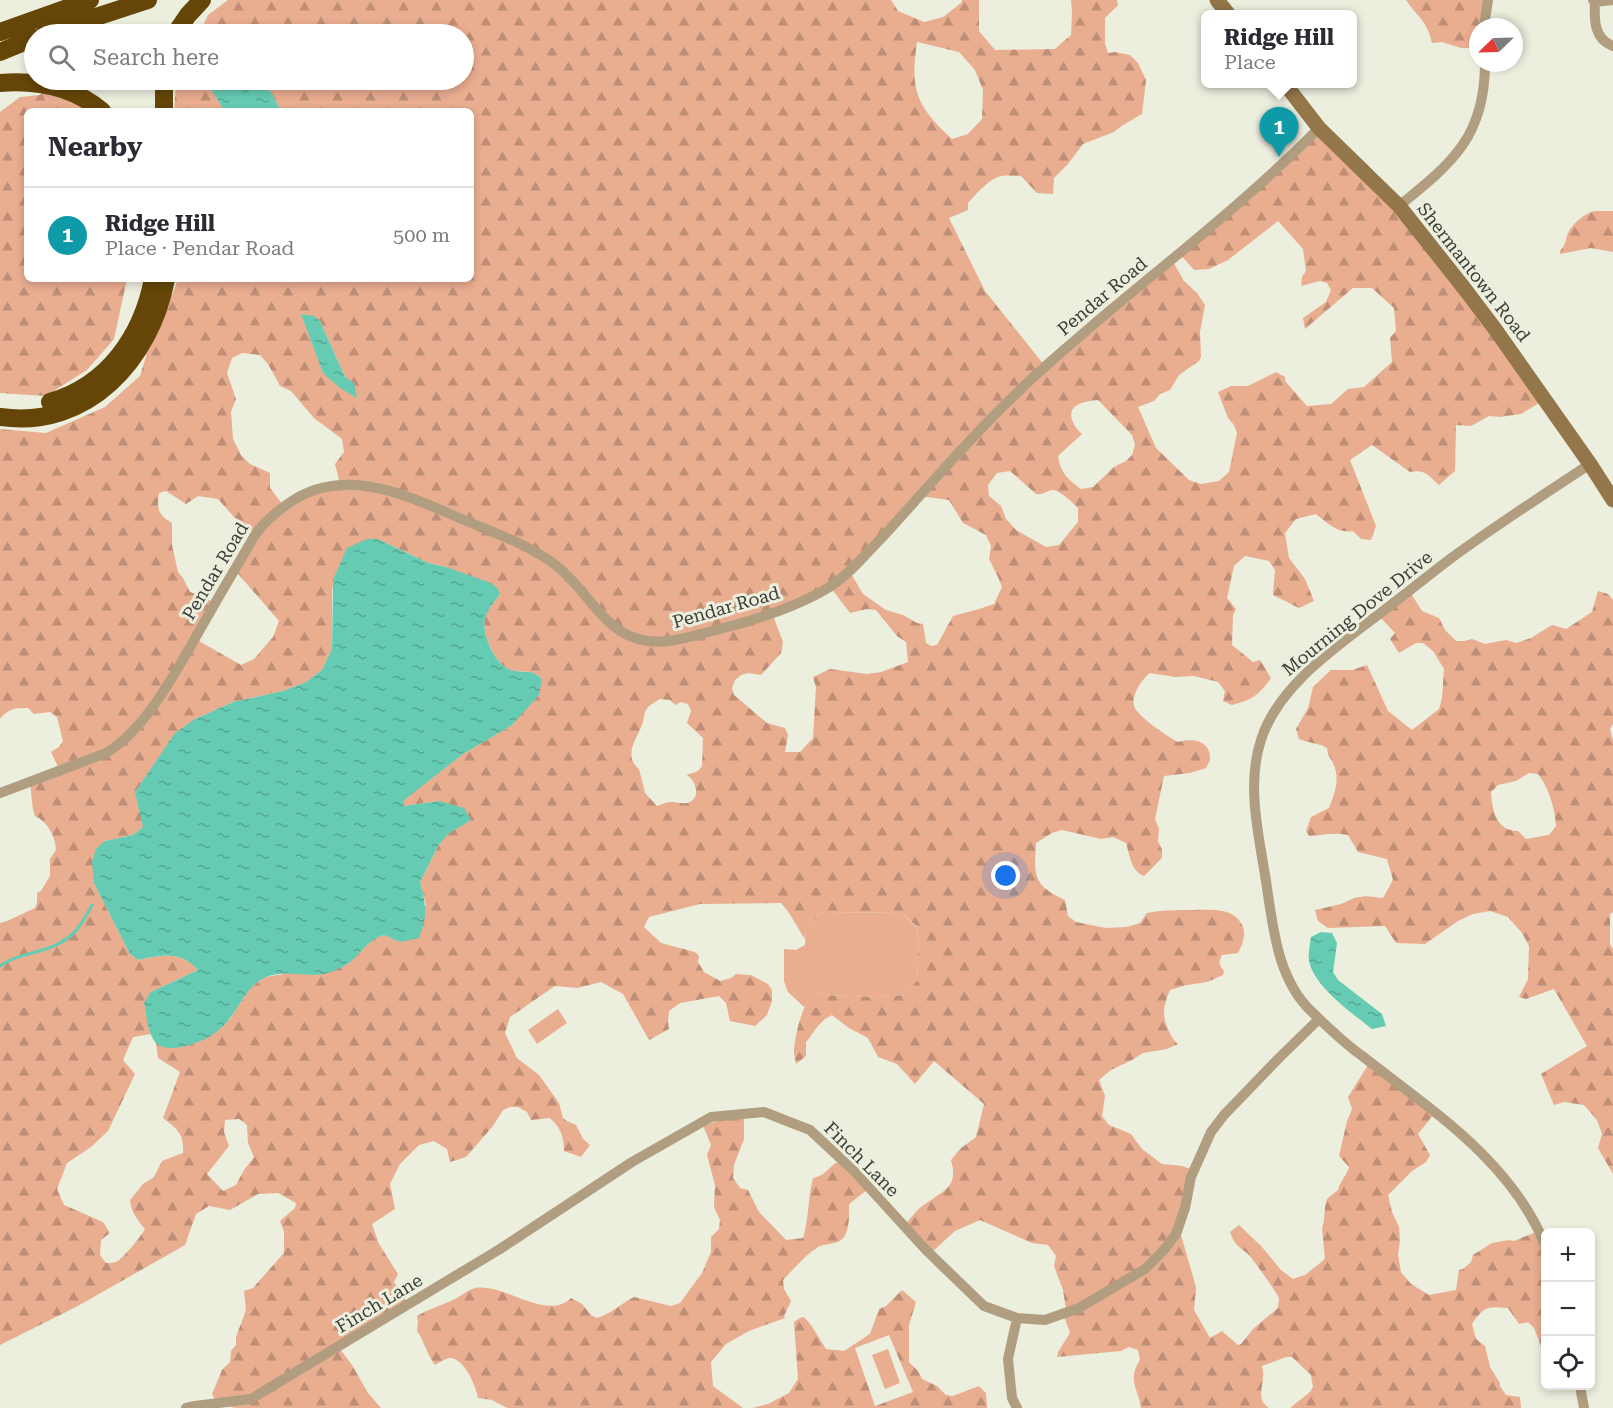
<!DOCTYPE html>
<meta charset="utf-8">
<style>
:root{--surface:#fff;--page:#f7f7f7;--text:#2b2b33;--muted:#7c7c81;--line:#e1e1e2;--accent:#5b72e9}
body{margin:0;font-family:"Roboto Serif",serif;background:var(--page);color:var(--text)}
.controls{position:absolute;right:18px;bottom:18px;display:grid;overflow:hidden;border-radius:9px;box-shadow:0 3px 9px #0003}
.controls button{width:54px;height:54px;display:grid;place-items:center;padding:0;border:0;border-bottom:2px solid var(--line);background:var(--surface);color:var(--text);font:30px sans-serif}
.compass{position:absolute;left:1469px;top:18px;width:54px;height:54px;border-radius:50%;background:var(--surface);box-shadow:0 3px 9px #0003;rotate:247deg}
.you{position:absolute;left:1006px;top:876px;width:21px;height:21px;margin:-15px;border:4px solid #fff;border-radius:50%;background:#1a73e8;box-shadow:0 0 0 9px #1a73e833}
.badge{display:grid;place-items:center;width:39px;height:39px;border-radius:50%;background:var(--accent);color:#fff;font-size:20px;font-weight:700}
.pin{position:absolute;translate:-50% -50px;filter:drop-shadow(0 2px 3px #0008)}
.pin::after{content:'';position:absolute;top:32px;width:21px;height:18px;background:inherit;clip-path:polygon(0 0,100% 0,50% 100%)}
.popup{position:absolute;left:1201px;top:10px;width:156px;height:78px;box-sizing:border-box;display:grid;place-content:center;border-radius:9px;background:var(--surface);filter:drop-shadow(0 2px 4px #0005);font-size:20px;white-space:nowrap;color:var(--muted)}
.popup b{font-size:22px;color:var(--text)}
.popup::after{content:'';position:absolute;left:50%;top:100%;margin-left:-12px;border:12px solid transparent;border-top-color:var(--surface)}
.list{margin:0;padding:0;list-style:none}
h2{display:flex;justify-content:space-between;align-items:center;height:78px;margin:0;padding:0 24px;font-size:26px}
h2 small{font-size:20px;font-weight:400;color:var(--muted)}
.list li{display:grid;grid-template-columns:39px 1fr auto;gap:18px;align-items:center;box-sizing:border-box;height:96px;padding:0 24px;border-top:2px solid var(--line)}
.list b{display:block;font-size:22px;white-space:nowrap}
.list p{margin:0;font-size:20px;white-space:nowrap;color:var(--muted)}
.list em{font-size:20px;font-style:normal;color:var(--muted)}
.icon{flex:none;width:33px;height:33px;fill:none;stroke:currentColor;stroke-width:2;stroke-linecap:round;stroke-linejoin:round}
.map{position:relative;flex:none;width:1613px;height:1408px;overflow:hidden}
.search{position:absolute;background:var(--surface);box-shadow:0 3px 9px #0003;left:24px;top:24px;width:450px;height:66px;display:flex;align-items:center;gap:15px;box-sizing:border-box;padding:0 21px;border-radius:33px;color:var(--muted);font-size:22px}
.panel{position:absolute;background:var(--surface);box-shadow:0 3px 9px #0003;left:24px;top:108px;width:450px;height:174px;border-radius:9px}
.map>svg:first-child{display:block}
.green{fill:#e9ad90}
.forest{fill:url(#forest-firs);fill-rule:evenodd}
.water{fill:url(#water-ripples)}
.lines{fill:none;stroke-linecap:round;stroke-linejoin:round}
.stream{stroke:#65ccb3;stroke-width:3}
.street{stroke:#b19e80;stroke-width:10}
.secondary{stroke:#93774a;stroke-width:15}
.highway{stroke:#654608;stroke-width:18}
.labels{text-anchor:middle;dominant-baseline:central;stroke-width:6;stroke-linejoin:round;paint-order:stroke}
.street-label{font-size:18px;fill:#3c3d36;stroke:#eceede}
</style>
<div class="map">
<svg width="1613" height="1408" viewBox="0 0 1613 1408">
<defs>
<pattern id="forest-firs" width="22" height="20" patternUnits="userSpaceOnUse" patternTransform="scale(1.5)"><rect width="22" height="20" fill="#e9ad90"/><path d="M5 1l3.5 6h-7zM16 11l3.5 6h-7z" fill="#be8e76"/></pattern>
<pattern id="water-ripples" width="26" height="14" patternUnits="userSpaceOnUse" patternTransform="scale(1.5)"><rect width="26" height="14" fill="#65ccb3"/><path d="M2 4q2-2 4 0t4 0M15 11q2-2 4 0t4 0" fill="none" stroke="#54a792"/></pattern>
</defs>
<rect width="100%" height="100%" fill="#eceede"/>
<!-- green -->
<path class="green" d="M826 912 902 913 916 927 919 942 917 981 903 995 880 997 824 995 815 993 804 1007 788 992 784 981V949L796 950 805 945 806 928 821 913Z
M558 1009 567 1023 537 1044 528 1030Z
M888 1349 900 1383 885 1389 872 1355Z"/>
<!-- forest -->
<path class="forest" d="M228 0H891L898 11 924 22 943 17 961 3 962 0H979V31L995 50 1055 49 1071 35 1072 13 1071 0H1117L1118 5 1105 18V44L1108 53 1115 52 1130 55 1138 63 1146 80 1142 114 1123 125 1114 132 1083 144 1068 164 1054 178 1053 194 1037 193 1021 176C1014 176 1007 175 1001 176 990 178 975 195 968 203V210L949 218 985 291 1045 366 1172 260 1184 281 1197 293 1205 305 1200 332 1201 357 1199 361 1179 375 1170 390 1160 394 1154 401 1138 407 1156 448 1189 480 1201 484 1219 481 1229 472 1237 433 1234 425 1228 418 1218 392 1231 386H1248L1276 372 1285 377V381L1307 406 1331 404 1348 389 1364 387 1392 362 1390 338 1396 331 1394 308 1372 288H1353L1305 329 1303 318 1326 302 1331 290 1327 283 1320 281 1301 286 1302 277 1306 271 1303 249 1278 221 1228 260 1209 269 1194 270 1179 253 1324 126 1368 165 1544 400 1521 414 1500 417 1489 416 1471 426 1456 425 1455 471 1439 485C1429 476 1425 469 1410 472L1372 445 1350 460 1376 526 1371 540 1361 539 1353 531C1338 534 1327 523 1316 514L1296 519 1285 533 1289 558 1305 579 1314 601 1299 608 1273 595 1275 570 1269 561 1245 556 1234 566 1227 598 1236 609 1233 615 1232 645 1253 662 1260 660 1271 678C1259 695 1252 700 1232 705L1223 701 1225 691 1218 682 1194 676 1175 677 1150 673C1142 679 1131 695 1134 706 1137 716 1168 737 1178 742 1188 739 1203 739 1208 749 1210 753 1210 757 1210 760L1206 768 1190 773 1164 776 1155 819 1159 829 1158 841 1162 850V858L1144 876C1131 871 1130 856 1126 843L1113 837 1101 839 1062 830 1052 833 1036 843C1034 876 1033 885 1065 900L1068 916 1076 922 1106 928 1127 927 1140 923 1147 913C1162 910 1177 910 1193 910 1211 910 1235 907 1243 927 1246 935 1242 946 1238 953L1222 955C1218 962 1219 965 1224 971L1223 975 1207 982 1187 985 1170 990C1167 997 1164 1005 1164 1013 1164 1022 1171 1039 1178 1044L1167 1049 1143 1053 1132 1060 1111 1070 1099 1080 1105 1096 1102 1116 1109 1125 1131 1134 1142 1149 1162 1164 1182 1166 1196 1171 1181 1235 1196 1287 1194 1310 1210 1338 1222 1331 1238 1345 1241 1344 1254 1328 1278 1308C1278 1305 1279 1302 1279 1298 1278 1294 1252 1258 1248 1254 1239 1247 1234 1244 1230 1232L1239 1225 1262 1247 1281 1270 1293 1279 1305 1275 1325 1259 1322 1229 1324 1220 1325 1207 1327 1199 1338 1190C1340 1181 1347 1175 1349 1167L1339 1156 1347 1121 1352 1109 1348 1097 1368 1065 1434 1114 1418 1134 1430 1155 1426 1162 1412 1171 1388 1195 1392 1212 1399 1227 1400 1241 1398 1255 1401 1272 1411 1284 1429 1295 1456 1290 1459 1270 1463 1269 1471 1262 1473 1255 1492 1243 1509 1240 1514 1241 1536 1232 1545 1250V1356L1534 1328 1528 1322 1519 1324 1508 1308C1488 1306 1484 1306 1472 1324L1476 1339 1485 1346 1490 1367 1500 1383V1386L1506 1395 1520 1397 1521 1408H1290L1310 1392 1313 1387 1311 1375 1292 1357H1286L1262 1366C1262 1368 1264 1374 1263 1376 1263 1388 1256 1400 1269 1408H1141C1138 1388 1127 1380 1140 1360L1138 1350 1129 1347 1121 1351 1057 1357 1058 1352 1070 1333 1063 1313 1066 1309 1063 1290 1054 1266 1056 1256 1048 1245 1032 1243 980 1220 955 1231 932 1252 905 1225C910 1219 915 1212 921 1207 940 1192 960 1189 951 1160L960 1149 976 1137 984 1104 934 1061 915 1084 897 1064 878 1057 868 1038 849 1028 832 1015C818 1022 816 1030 806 1042V1056L796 1064C795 1059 794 1055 794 1050 795 1035 803 1000 815 993L824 995 880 997 903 995 917 981 919 942 916 926 902 913 826 912 821 913 806 928 805 939C796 926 792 915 781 903L700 904 649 917 644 927 661 943 695 952 699 956 698 962 704 972 720 981 731 978 736 974 751 975 768 984 772 990V1001L767 1015 755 1026 730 1021 726 1003 719 996 680 1003 669 1011 668 1022 669 1029 649 1040 623 994 601 982 578 988 555 986 510 1017 505 1033 517 1058 539 1075 559 1103 563 1118 567 1121 576 1125 583 1139 590 1145 581 1157 564 1151C564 1136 560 1127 550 1118L531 1120 527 1112 518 1107H510L503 1110 493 1126 466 1157 450 1162 447 1149 434 1141 419 1145 400 1164 390 1184 395 1209 372 1224 379 1244 398 1274 394 1282 406 1301 337 1345 352 1365 368 1393 381 1408H234L216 1401 212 1394 222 1370 230 1362 231 1351 236 1345V1337L246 1310 244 1291 253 1288 284 1253V1232L280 1221 295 1208 296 1203 278 1193 258 1194 230 1210 209 1206 196 1214 185 1245 76 1307 0 1345V923L7 921 35 908 37 903V893L41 891 50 876V859L56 850C55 836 48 822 35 816 31 805 32 794 30 783L59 769 51 752 59 747 63 741 57 717 50 712 34 714 28 708C15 708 9 708 0 719V429L46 433 105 407 140 376 154 330 173 293 178 279H471V111H281L271 92 254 80H464V34H199L208 15ZM917 42 959 52 975 70 983 90 982 119 968 134 952 139C916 106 910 90 917 42ZM302 314 320 321 345 377 323 373ZM242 353 260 355 268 364 280 386 291 391 314 418 342 439 344 452 335 464 340 484 283 505 270 488V473L250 464 241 455 233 439 231 412 236 399 227 373 232 358ZM1098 400 1132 435 1135 445 1132 455 1126 461 1114 467 1093 487 1081 489C1068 480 1060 472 1058 456L1082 434C1079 431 1074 426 1073 422 1065 404 1086 401 1098 400ZM1010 471 1036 494C1044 495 1045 491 1052 490 1059 489 1073 503 1078 508V522L1059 545 1046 547 1016 530 1006 519 1001 506 989 496 988 485 997 473ZM166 491 186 504 198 496 218 499 234 517 253 531 234 569 279 621 273 637 254 659 241 665 192 637 214 603 202 596 190 592 183 578 178 572 172 545V523C157 514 157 509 159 493ZM920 496 949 500 963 523 986 535 991 546 989 559 998 577 1002 587 994 604 979 609 953 616 937 645 931 646 926 643 923 624 917 623 903 615 886 610 863 594 850 572ZM378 539 428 563 446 567 500 594C495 602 487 609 485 618 481 633 495 665 511 670 523 674 531 668 542 679L512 725 463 754 402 801 404 806 439 801 448 833 438 846 420 882 426 905 391 938 384 935 374 938 348 964 317 975 290 973 265 977 250 988 229 1020 151 992 198 970C180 950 161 955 138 960L130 954 94 883 105 841 133 835 143 827 195 719 233 702 283 691 306 682 322 670 332 649V588ZM831 588 850 613 867 609 876 610 897 636 906 642 908 662 881 672 867 674 830 669 813 677 816 687 813 738 800 752H785L788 735 785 728 767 723 734 695 732 688 735 680 741 675 748 673 761 675 781 653 783 642 772 613ZM660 699 670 700 675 705 681 702 688 704 691 711 687 723 703 738 702 766 698 771 687 775C696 781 702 799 687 803 682 804 677 802 672 802 667 802 662 804 657 806L645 793 639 769C623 756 636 740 642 725 644 720 644 711 648 707 651 704 657 701 660 699ZM151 1034 156 1043 158 1058 180 1072 163 1118C177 1129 184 1133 183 1153L162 1161 154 1177 143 1184 130 1200C131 1212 137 1219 145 1229 142 1235 123 1259 116 1262 113 1263 109 1263 106 1263L100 1255 101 1240 110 1233 103 1222 64 1205 57 1189 67 1163 91 1147 108 1131 135 1074 123 1060 133 1037ZM239 1119 247 1125 248 1143 254 1157 244 1170 236 1185 223 1191 207 1174 229 1146 224 1132 225 1120Z
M1406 0H1487L1484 27H1478V48H1461L1442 42 1432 43C1427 20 1417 17 1406 0Z
M178 80H207L209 86 224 109 230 111H174L176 85Z
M42 93 80 103 87 111H27V279H127L114 339 87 370 46 396 0 393V112L20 97 40 95Z
M1594 211H1613V252L1591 248 1560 254V251C1566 245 1565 241 1568 233 1573 223 1584 214 1594 211Z
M1598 591 1608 594 1613 600V724L1610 729 1613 740V912L1610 914V944L1613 949V1174L1598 1148 1602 1134 1597 1120 1584 1105 1564 1102 1554 1105 1541 1074 1587 1046 1554 989 1526 999 1519 997 1528 979 1529 946 1522 933 1508 917 1490 911 1473 914 1458 921 1425 944 1396 943 1385 926 1328 928 1318 921 1315 910 1341 904 1354 898 1366 896 1383 898 1393 880 1387 859 1358 852 1348 835C1334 832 1323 835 1309 836L1306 831 1311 817 1329 808C1335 793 1341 777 1332 761 1329 756 1328 755 1327 748 1319 743 1308 743 1299 739L1296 729 1308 708 1313 687 1331 670H1352L1367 665 1388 711 1412 730 1439 709 1442 698 1444 669 1433 651 1423 643H1416L1399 653 1390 639 1395 633 1379 616 1410 592 1422 611 1439 618 1445 630 1456 641H1464L1472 639 1485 644 1506 640 1516 643 1531 638 1552 625 1566 629 1592 612ZM1529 773 1538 774C1549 788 1555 809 1556 826L1549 835 1526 839 1518 831C1496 831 1492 810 1491 792L1498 785 1516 781Z
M738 1116H744V1139L734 1165 733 1178 740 1188 748 1190 759 1212 786 1240 803 1238C809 1219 808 1196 813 1178 827 1175 828 1167 839 1161L867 1190 849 1204C849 1214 850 1228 844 1237 839 1245 825 1243 818 1247 805 1255 794 1269 783 1280L784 1289 791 1301 784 1316 785 1318 749 1331 726 1344 711 1362 713 1386 743 1408H507L492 1400 478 1398C476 1386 464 1357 449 1358 445 1359 440 1362 435 1365 427 1355 425 1342 417 1331L418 1322 417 1316C429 1309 442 1305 455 1299 461 1296 468 1290 475 1288 505 1283 547 1322 571 1298L582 1304 591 1315 597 1318C611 1314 620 1304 634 1297L671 1306 680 1303 702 1273 711 1252V1237L719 1229 720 1220 714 1207 715 1185 707 1155 711 1145 703 1125Z
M902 1290 916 1302 909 1325V1362L918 1371 922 1379 937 1386 946 1395 953 1396 979 1386 986 1393 987 1408H752L768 1404 789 1393 798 1379 794 1322 800 1318 804 1317 811 1325 826 1349 844 1351 870 1334 879 1309 886 1306ZM889 1335 913 1392 875 1406 855 1348Z"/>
<!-- water -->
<path class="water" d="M207 80H254L271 92 281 111H230L224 110 209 86Z
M301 314 314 316 320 321 345 377 354 383 357 398 340 388 323 373Z
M367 539H378L428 563 446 567 491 583 497 588 500 594C495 601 488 609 485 618 481 633 495 665 511 670 523 674 531 668 542 679L539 695 512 725 463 754 403 801 404 806 439 801 464 808 471 820 448 834 438 846 420 882C426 905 428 915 419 938L400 942 384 935C367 940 362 953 349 963 343 967 334 971 328 973 307 979 285 968 264 978 247 986 241 1005 229 1019 225 1025 218 1031 212 1035 200 1043 168 1055 156 1043 147 1033 147 1015 144 1003L151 992 198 970C180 950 161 955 138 960L130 954 94 883 92 862 96 849 105 841 133 835 143 827 135 792 175 733 195 719 233 702 283 691 306 682 322 670 332 649 333 580 347 548Z
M1321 932 1332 933 1337 943 1333 972 1338 980 1382 1014 1386 1026 1372 1029C1353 1014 1312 985 1309 960 1308 953 1310 944 1311 937Z"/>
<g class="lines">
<!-- stream -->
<path class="stream" d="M0 966C11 958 22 956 36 952 67 944 78 933 92 905"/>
<!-- street -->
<path class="street" d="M1593 0 1595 2C1594 20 1594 39 1613 46
M1595 2 1613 0
M1484 27 1488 0
M1399 206C1452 163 1485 137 1485 63
M0 793 106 753C150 727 183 658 209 614 224 587 240 561 255 535 265 521 275 513 289 503 345 464 408 496 464 520 495 533 526 544 553 563 594 593 607 649 669 641 686 639 703 633 720 629 755 620 801 605 831 586 846 576 858 563 870 550 886 534 900 518 915 501 949 463 983 425 1020 390 1043 367 1069 346 1094 324 1170 260 1249 199 1319 128
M1546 1247C1512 1161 1431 1110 1361 1055 1344 1043 1329 1028 1313 1013 1277 980 1273 927 1266 881 1259 836 1246 785 1261 740 1279 683 1342 643 1387 608 1408 592 1429 575 1450 559 1495 526 1543 495 1590 464
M1580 1386 1584 1408
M186 1408 195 1406 251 1399 500 1249 632 1162 711 1117 764 1112 810 1130 854 1171 926 1250 984 1306 1017 1318 1045 1320 1079 1308 1145 1269 1164 1250 1176 1234 1185 1208 1191 1177 1211 1132 1224 1115 1279 1058 1319 1019
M1017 1408 1012 1398 1008 1359 1017 1318"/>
<!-- secondary -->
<path class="secondary" d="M1217 0 1229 15
M1285 84 1319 128 1399 206 1464 288 1495 329 1590 464 1613 500"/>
<!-- highway -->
<path class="highway" d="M0 32 90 0
M44 34 148 0
M175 34 188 15 202 0
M0 52 34 38
M164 80V111
M0 83C38 80 73 87 102 111
M50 402C108 385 142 336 153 279
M0 417C88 430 151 359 166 279"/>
</g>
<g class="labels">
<!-- street labels -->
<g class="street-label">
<text transform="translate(1474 272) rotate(52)">Shermantown Road</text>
<text transform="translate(1102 296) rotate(-40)">Pendar Road</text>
<text transform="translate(215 571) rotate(-59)">Pendar Road</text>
<text transform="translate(726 607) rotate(-16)">Pendar Road</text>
<text transform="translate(1357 613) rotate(-39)">Mourning Dove Drive</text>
<text transform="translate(862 1159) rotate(45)">Finch Lane</text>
<text transform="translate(379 1303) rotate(-31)">Finch Lane</text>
</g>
</g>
</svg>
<div class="controls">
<button>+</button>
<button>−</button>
<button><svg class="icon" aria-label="locate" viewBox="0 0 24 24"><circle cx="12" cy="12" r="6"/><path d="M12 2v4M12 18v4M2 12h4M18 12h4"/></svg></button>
</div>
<svg class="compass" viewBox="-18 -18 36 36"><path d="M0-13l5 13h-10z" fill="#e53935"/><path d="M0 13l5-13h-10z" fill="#7c7c81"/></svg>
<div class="you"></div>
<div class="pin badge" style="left:1279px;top:157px;background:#0f9aa8">1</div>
<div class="popup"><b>Ridge Hill</b>Place</div>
<div class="search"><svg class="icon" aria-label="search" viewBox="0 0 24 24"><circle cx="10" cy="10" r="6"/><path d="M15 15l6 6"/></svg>Search here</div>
<section class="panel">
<h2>Nearby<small></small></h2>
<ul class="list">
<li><span class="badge" style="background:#0f9aa8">1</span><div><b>Ridge Hill</b><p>Place · Pendar Road</p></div><em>500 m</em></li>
</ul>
</section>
</div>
